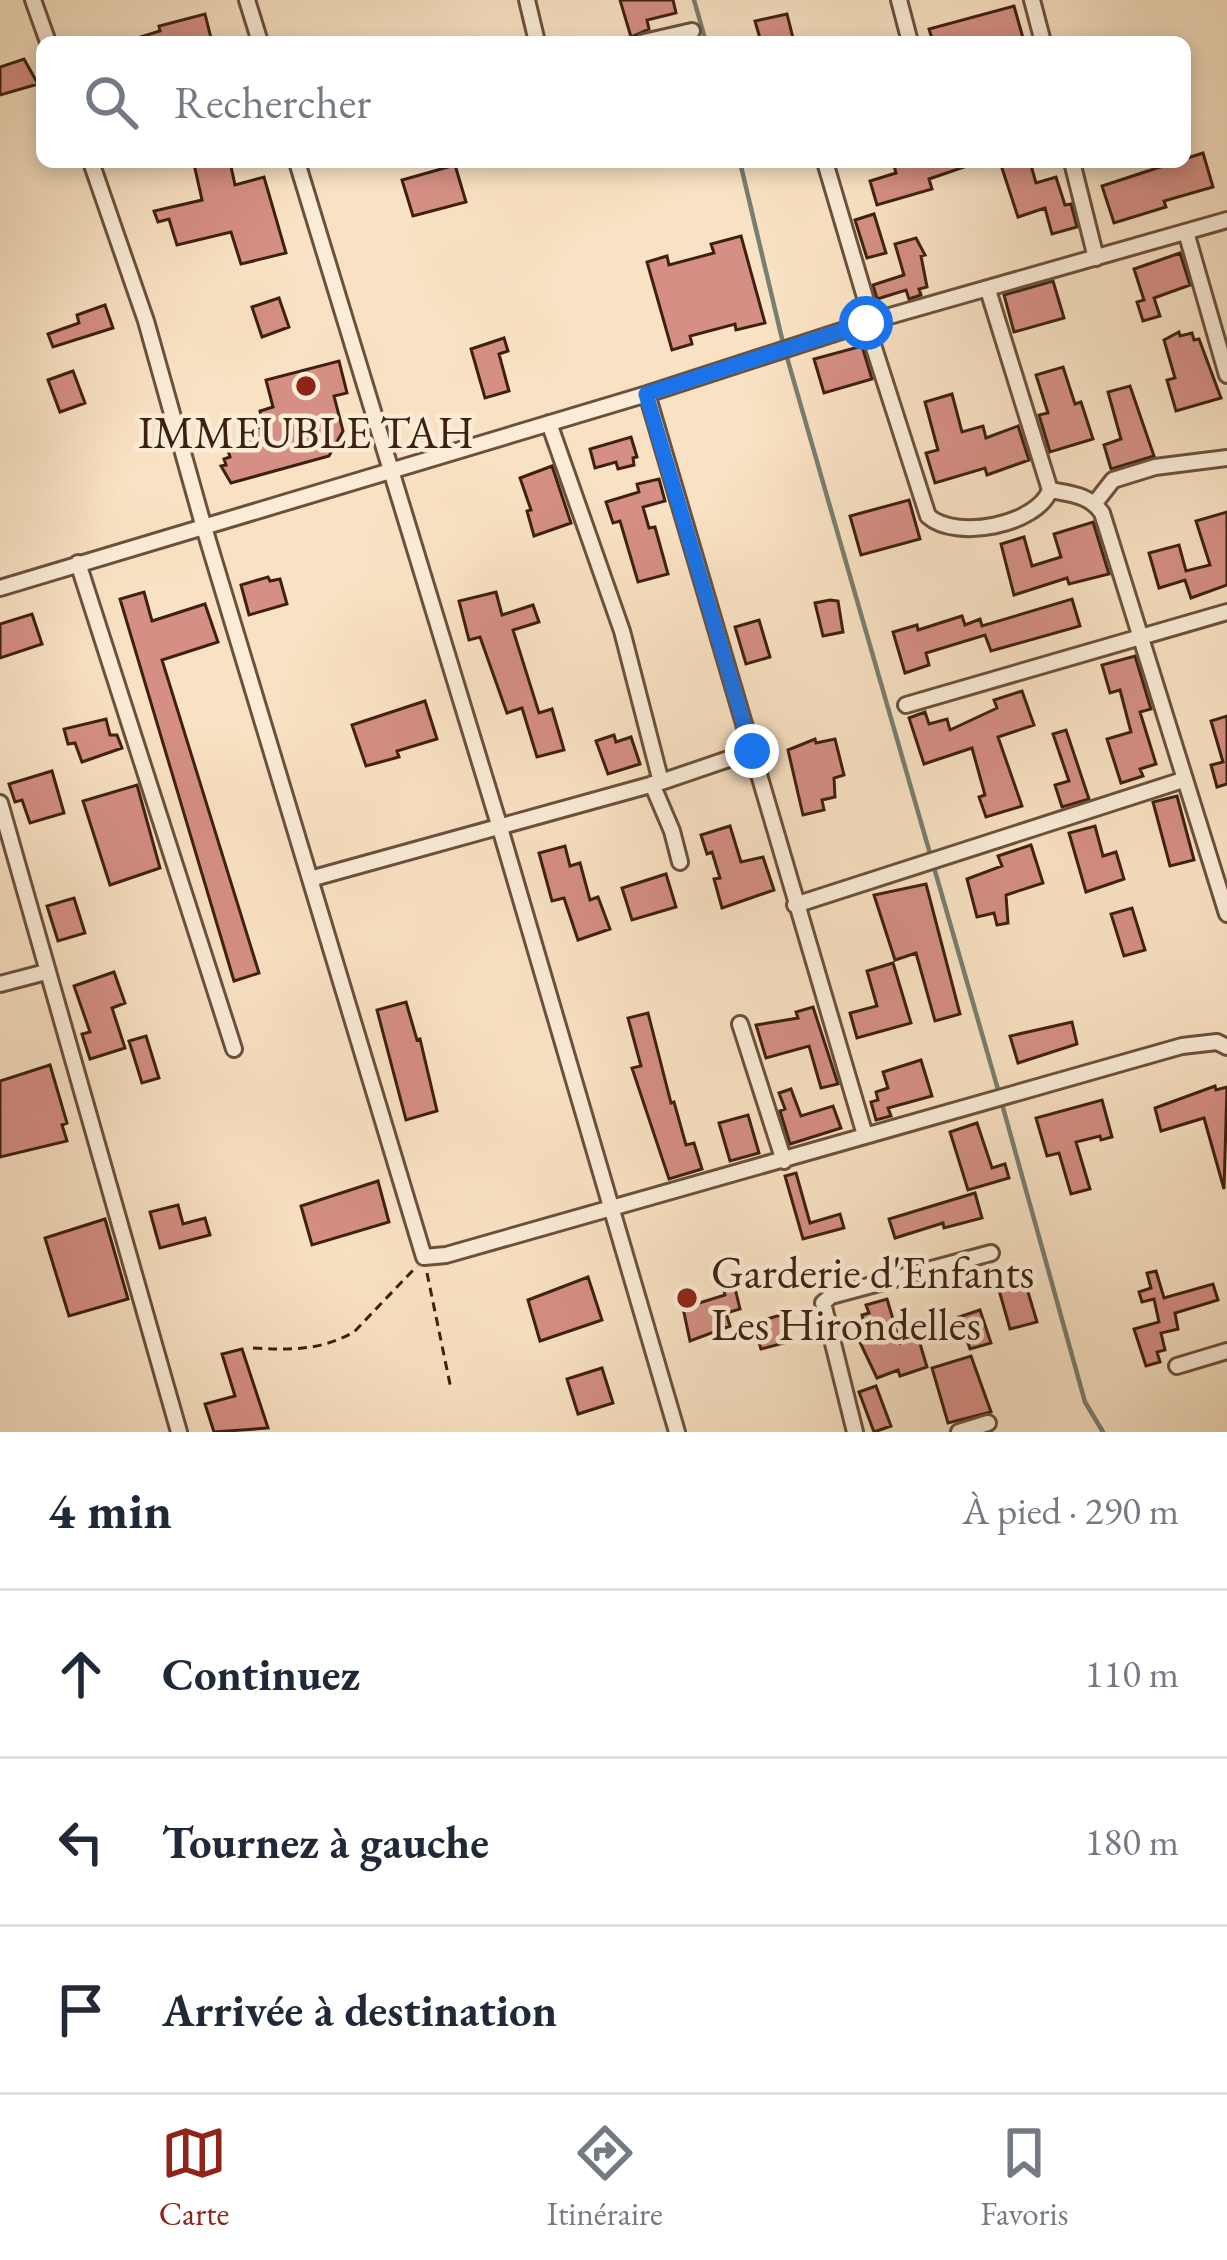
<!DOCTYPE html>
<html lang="fr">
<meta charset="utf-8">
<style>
:root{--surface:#fff;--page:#f2f2f3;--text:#1f2937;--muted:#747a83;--line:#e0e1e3;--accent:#8f2418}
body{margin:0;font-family:"EB Garamond",serif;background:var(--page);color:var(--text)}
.stop{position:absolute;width:36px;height:36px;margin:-27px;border:9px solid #1a73e8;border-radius:50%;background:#fff}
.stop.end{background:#1a73e8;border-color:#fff;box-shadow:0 3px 12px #0008}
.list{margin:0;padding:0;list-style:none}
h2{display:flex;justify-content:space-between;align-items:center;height:156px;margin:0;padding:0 48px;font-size:51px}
h2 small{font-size:39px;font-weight:400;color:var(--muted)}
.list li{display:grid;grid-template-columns:78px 1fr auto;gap:36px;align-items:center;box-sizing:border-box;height:168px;padding:0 48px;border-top:3px solid var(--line)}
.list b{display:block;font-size:45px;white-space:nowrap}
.list em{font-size:39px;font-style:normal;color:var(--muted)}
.icon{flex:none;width:66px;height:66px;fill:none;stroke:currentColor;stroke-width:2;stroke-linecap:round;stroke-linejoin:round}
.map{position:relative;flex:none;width:1227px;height:1432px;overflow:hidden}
.search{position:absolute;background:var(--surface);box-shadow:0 6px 18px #0003;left:36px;right:36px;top:36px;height:132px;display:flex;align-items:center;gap:30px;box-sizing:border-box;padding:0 42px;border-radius:18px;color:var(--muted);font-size:45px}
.sheet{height:660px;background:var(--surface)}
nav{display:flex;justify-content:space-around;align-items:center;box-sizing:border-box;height:168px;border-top:3px solid var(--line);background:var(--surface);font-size:33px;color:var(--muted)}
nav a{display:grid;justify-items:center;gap:6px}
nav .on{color:var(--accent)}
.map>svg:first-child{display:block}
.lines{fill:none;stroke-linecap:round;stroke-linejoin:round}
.stream{stroke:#777e73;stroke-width:4.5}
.building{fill:#d58f84;stroke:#3d200f;stroke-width:3}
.minor-casing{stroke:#6c503c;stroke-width:20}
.path{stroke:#3d200f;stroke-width:3;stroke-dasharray:9 6;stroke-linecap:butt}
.minor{stroke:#fbecd8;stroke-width:14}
.route{stroke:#1a73e8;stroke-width:15}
.poi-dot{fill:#8f2418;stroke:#fbecd8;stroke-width:4.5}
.labels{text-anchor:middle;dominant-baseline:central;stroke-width:9;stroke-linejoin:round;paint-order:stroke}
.poi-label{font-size:45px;fill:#3d200f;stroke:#fbecd8}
</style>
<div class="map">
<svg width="1227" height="1432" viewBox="0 0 1227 1432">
<rect width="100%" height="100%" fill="#f9e2c3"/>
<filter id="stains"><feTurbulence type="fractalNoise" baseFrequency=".00167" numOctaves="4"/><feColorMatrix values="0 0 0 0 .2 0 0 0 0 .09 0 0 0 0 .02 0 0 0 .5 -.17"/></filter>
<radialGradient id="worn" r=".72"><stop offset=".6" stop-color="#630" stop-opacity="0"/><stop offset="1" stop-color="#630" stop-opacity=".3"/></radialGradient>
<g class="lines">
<!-- stream -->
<path class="stream" d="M694 0 706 42
M740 162 783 343
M786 354 999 1093
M1002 1104 1085 1402 1103 1432"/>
</g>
<!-- building -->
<path class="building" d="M620 0H673L676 13 647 20 649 29 631 37Z
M1014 6 1023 38 1008 42H933L929 29Z
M205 14 212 42H135L134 39 160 31 159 26Z
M787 14 794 42H761L755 21Z
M24 59 38 84 0 95V67Z
M1203 153 1213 187 1164 201 1166 207 1114 223 1102 186Z
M230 162 235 185 264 177 286 253 241 264 231 232 177 245 169 219 158 222 154 211 202 200 194 164Z
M893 162H972L973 164 929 179 932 189 877 205 870 181 896 173Z
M1000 162H1030L1036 183 1056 177 1065 205 1071 204 1077 227 1052 234 1045 208 1018 217Z
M455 165 466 202 413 216 402 180Z
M874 214 886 253 867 258 855 220Z
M741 236 765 323 736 330 735 324 690 336 692 344 672 350 647 262 667 256 669 265 714 253 711 244Z
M916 238 925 255 921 256 927 287 919 289 921 295 909 299 906 290 877 299 873 285 904 275 895 244Z
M1180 253 1190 285 1154 298 1160 316 1143 321 1137 302 1144 300 1134 269Z
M1053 281 1064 318 1014 332 1004 295Z
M279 298 289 327 262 337 252 307Z
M105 305 113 328 53 347 48 334 79 323 77 315Z
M1179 332 1180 336 1192 333 1194 340 1199 339 1221 398 1176 411 1167 380 1175 378 1164 340Z
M504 338 508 351 499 354 509 391 485 398 471 349Z
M862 346 872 379 824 393 814 359Z
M339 361 347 393 334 396 343 431 329 456 231 483 221 466 226 465 224 459 230 457 228 450 247 445 244 432 264 426 260 411 273 407 266 380Z
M1063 367 1075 404 1081 402 1093 439 1050 452 1039 415 1048 413 1036 375Z
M73 371 85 403 60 412 48 380Z
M1130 386 1154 456 1111 469 1104 445 1121 439 1108 392Z
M952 394 962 432 983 426 986 438 1018 426 1029 460 987 475 985 468 935 483 926 453 938 450 925 402Z
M631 437 637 457 633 458 634 465 618 469 616 462 595 468 590 449Z
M552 466 571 523 534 536 527 511 531 510 520 478Z
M659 479 665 501 643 507 649 528 655 527 668 574 638 582 620 521 613 523 606 502 639 492 637 484Z
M909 500 920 539 861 555 850 516Z
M1227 512V585L1191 598 1185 580 1159 588 1149 553 1179 545 1186 571 1210 565 1196 521Z
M1093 522 1109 574 1069 584 1067 578 1014 595 1001 544 1024 537 1032 566 1061 557 1054 534Z
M268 577 270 581 280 579 287 604 249 615 241 585Z
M144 592 152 621 205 604 218 642 162 660 259 973 234 981 120 599Z
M496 592 502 615 533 605 539 622 513 630 539 713 552 709 564 750 537 757 522 708 507 713 480 637 469 640 459 601Z
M1072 599 1080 626 991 651 985 635 926 653 929 665 905 673 893 632 917 625 918 630 962 616 965 625 980 619 982 626Z
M830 600 838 601 843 632 823 636 815 603Z
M32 614 42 644 0 658V624Z
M759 620 770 657 746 664 735 627Z
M1135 656 1151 709 1140 712 1156 764 1140 769 1143 776 1121 783 1107 739 1131 732 1120 690 1110 693 1102 665Z
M1022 691 1034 725 998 737 1022 806 986 817 979 797 985 795 972 748 924 764 909 718 925 712 929 724 947 719 950 730 997 708 994 700Z
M425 701 437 739 397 751 399 757 366 766 352 725Z
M1227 716V784L1217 787 1211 765 1223 762 1211 721Z
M106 719 110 735H117L122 748 82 762 75 743 68 744 64 729Z
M1066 730 1089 799 1062 807 1055 785 1069 781 1053 734Z
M614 735 616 742 631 737 640 764 608 774 596 741Z
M815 739 816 743 835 739 844 775 834 778 835 797 822 800 824 810 803 815 788 750Z
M52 771 64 813 30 823 22 800 15 802 9 784Z
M137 785 160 868 110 885 83 801Z
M1177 796 1194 860 1170 866 1153 802Z
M730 826 741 862 763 857 774 890 722 908 714 879 720 878 712 852 707 854 701 835Z
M1095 826 1103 856 1116 852 1124 879 1086 892 1069 833Z
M1031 845 1043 883 1006 895 1008 923 997 925 994 913 977 917 967 879 1002 866 998 856Z
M565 846 570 866 580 863 590 900 598 897 610 929 578 940 564 898 552 901 539 853Z
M666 874 676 907 632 920 622 888Z
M926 884 960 1014 935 1021 916 953 895 960 874 895Z
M74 898 85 933 58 941 47 906Z
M1132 908 1145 950 1124 956 1111 914Z
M893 963 911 1023 857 1038 850 1013 877 1006 867 971Z
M114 972 125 1003 112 1008 125 1048 90 1059 82 1034 90 1032 74 986Z
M406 1002 417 1040 420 1039 437 1111 406 1120 377 1010Z
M813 1007 838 1084 821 1088 809 1046 766 1058 756 1025 798 1018 796 1012Z
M648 1013 671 1103 674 1102 686 1145 694 1143 702 1169 669 1179 632 1068 641 1066 628 1018Z
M1072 1022 1077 1044 1018 1063 1010 1036Z
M146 1036 159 1078 142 1083 129 1041Z
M921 1060 932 1096 888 1108 891 1116 876 1120 871 1102 878 1100 876 1092 888 1088 883 1072Z
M50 1065 67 1123 62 1125 67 1141 0 1157V1081Z
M1215 1086 1216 1090 1227 1087 1224 1189 1204 1118 1161 1131 1155 1108Z
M791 1089 801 1116 833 1106 841 1128 790 1144 780 1111 785 1109 779 1093Z
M1102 1100 1112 1137 1101 1140 1100 1136 1076 1142 1090 1189 1071 1194 1059 1153 1047 1156 1036 1118Z
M748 1115 759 1153 730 1161 719 1123Z
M977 1123 992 1168 1005 1164 1009 1178 968 1190 950 1132Z
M796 1173 810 1223 840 1214 844 1228 803 1239 785 1176Z
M378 1181 389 1222 312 1245 301 1206Z
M975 1193 982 1218 944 1228 943 1223 895 1238 889 1219Z
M178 1205 183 1224 205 1218 210 1235 160 1248 150 1212Z
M105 1219 128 1299 69 1316 45 1238Z
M1156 1271 1164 1298 1213 1284 1218 1300 1175 1313 1178 1329 1161 1333 1165 1350 1157 1352 1160 1362 1146 1366 1134 1329 1159 1322 1154 1299 1142 1302 1139 1292 1151 1288 1147 1273Z
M588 1277 602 1320 540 1341 528 1300Z
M1025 1282 1037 1322 1010 1329 999 1290Z
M734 1284 740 1309 726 1313 730 1326 690 1341 683 1308 725 1295 723 1286Z
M887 1299 900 1343 918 1337 927 1367 900 1376 898 1370 877 1378 856 1334 866 1331 862 1315 869 1313 866 1305Z
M980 1310 991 1343 970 1349 959 1317Z
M784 1314 792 1341 761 1349 753 1323Z
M242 1349 268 1428 214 1432 205 1404 235 1396 222 1354Z
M971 1356 991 1412 948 1423 932 1368Z
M602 1368 613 1403 578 1414 567 1379Z
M876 1386 891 1426 874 1432 859 1392Z"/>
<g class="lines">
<!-- minor casing -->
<g class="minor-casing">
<path id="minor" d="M33 0 48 42
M247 0 260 42
M527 0 537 42
M899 0 910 42
M1032 0 1043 42
M644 42 692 31
M91 162 146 321 203 524 424 1257 446 1255 1182 1046 1217 1042 1227 1047
M297 162 500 828 677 1432
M825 162 872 321
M1072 162 1096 258
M1186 232 1227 375
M866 323 928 516C956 541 1037 525 1050 490L988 290
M647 394 865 1135
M549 423 622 631 661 782
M1050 490C1071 494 1090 495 1102 513L1227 914
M1095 503 1113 480 1155 467 1227 458
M78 563 234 1049
M0 588 647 394 872 321 1227 220
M906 705 1227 612
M652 784 672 831 680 862
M0 803 179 1432
M310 879 661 782 752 751
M795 905 1183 780
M0 984 46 972
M740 1024 784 1161
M1177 1366 1227 1351
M855 1432 823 1303 831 1296 991 1253
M959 1432 988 1423"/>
</g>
<!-- path -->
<path class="path" d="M427 1273 451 1389
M253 1348C290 1350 320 1351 354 1332L417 1266"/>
<!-- minor -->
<use href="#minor" class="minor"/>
</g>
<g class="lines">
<!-- route -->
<path class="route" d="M752 751 646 394 866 323"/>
</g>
<!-- markers -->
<g class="poi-dot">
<circle cx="306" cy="386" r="12"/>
<circle cx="687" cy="1298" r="12"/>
</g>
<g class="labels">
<!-- poi labels -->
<g class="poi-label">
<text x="306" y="432">IMMEUBLE TAH</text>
<text x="711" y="1272" text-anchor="start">Garderie d'Enfants<tspan x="711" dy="52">Les Hirondelles</tspan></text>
</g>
</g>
<rect width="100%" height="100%" filter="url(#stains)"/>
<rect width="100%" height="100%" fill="url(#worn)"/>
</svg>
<div class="stop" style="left:866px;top:323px"></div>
<div class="stop end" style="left:752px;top:751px"></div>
<div class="search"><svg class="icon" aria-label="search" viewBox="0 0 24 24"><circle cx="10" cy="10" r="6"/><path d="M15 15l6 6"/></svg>Rechercher</div>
</div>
<section class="sheet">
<h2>4 min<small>À pied · 290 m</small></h2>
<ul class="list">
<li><svg class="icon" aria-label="ahead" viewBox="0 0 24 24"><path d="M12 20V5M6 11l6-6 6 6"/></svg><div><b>Continuez</b></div><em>110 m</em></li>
<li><svg class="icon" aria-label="left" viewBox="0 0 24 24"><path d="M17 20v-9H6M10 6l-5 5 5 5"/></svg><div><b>Tournez à gauche</b></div><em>180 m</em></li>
<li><svg class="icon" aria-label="arrive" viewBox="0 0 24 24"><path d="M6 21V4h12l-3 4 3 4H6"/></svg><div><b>Arrivée à destination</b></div></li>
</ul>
</section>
<nav>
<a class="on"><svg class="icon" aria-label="map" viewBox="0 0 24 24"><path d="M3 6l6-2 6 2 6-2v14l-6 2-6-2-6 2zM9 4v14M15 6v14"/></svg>Carte</a>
<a><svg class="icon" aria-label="directions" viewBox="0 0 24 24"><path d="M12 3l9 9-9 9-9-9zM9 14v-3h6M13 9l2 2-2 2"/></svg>Itinéraire</a>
<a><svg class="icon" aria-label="saved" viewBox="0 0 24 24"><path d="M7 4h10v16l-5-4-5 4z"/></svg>Favoris</a>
</nav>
